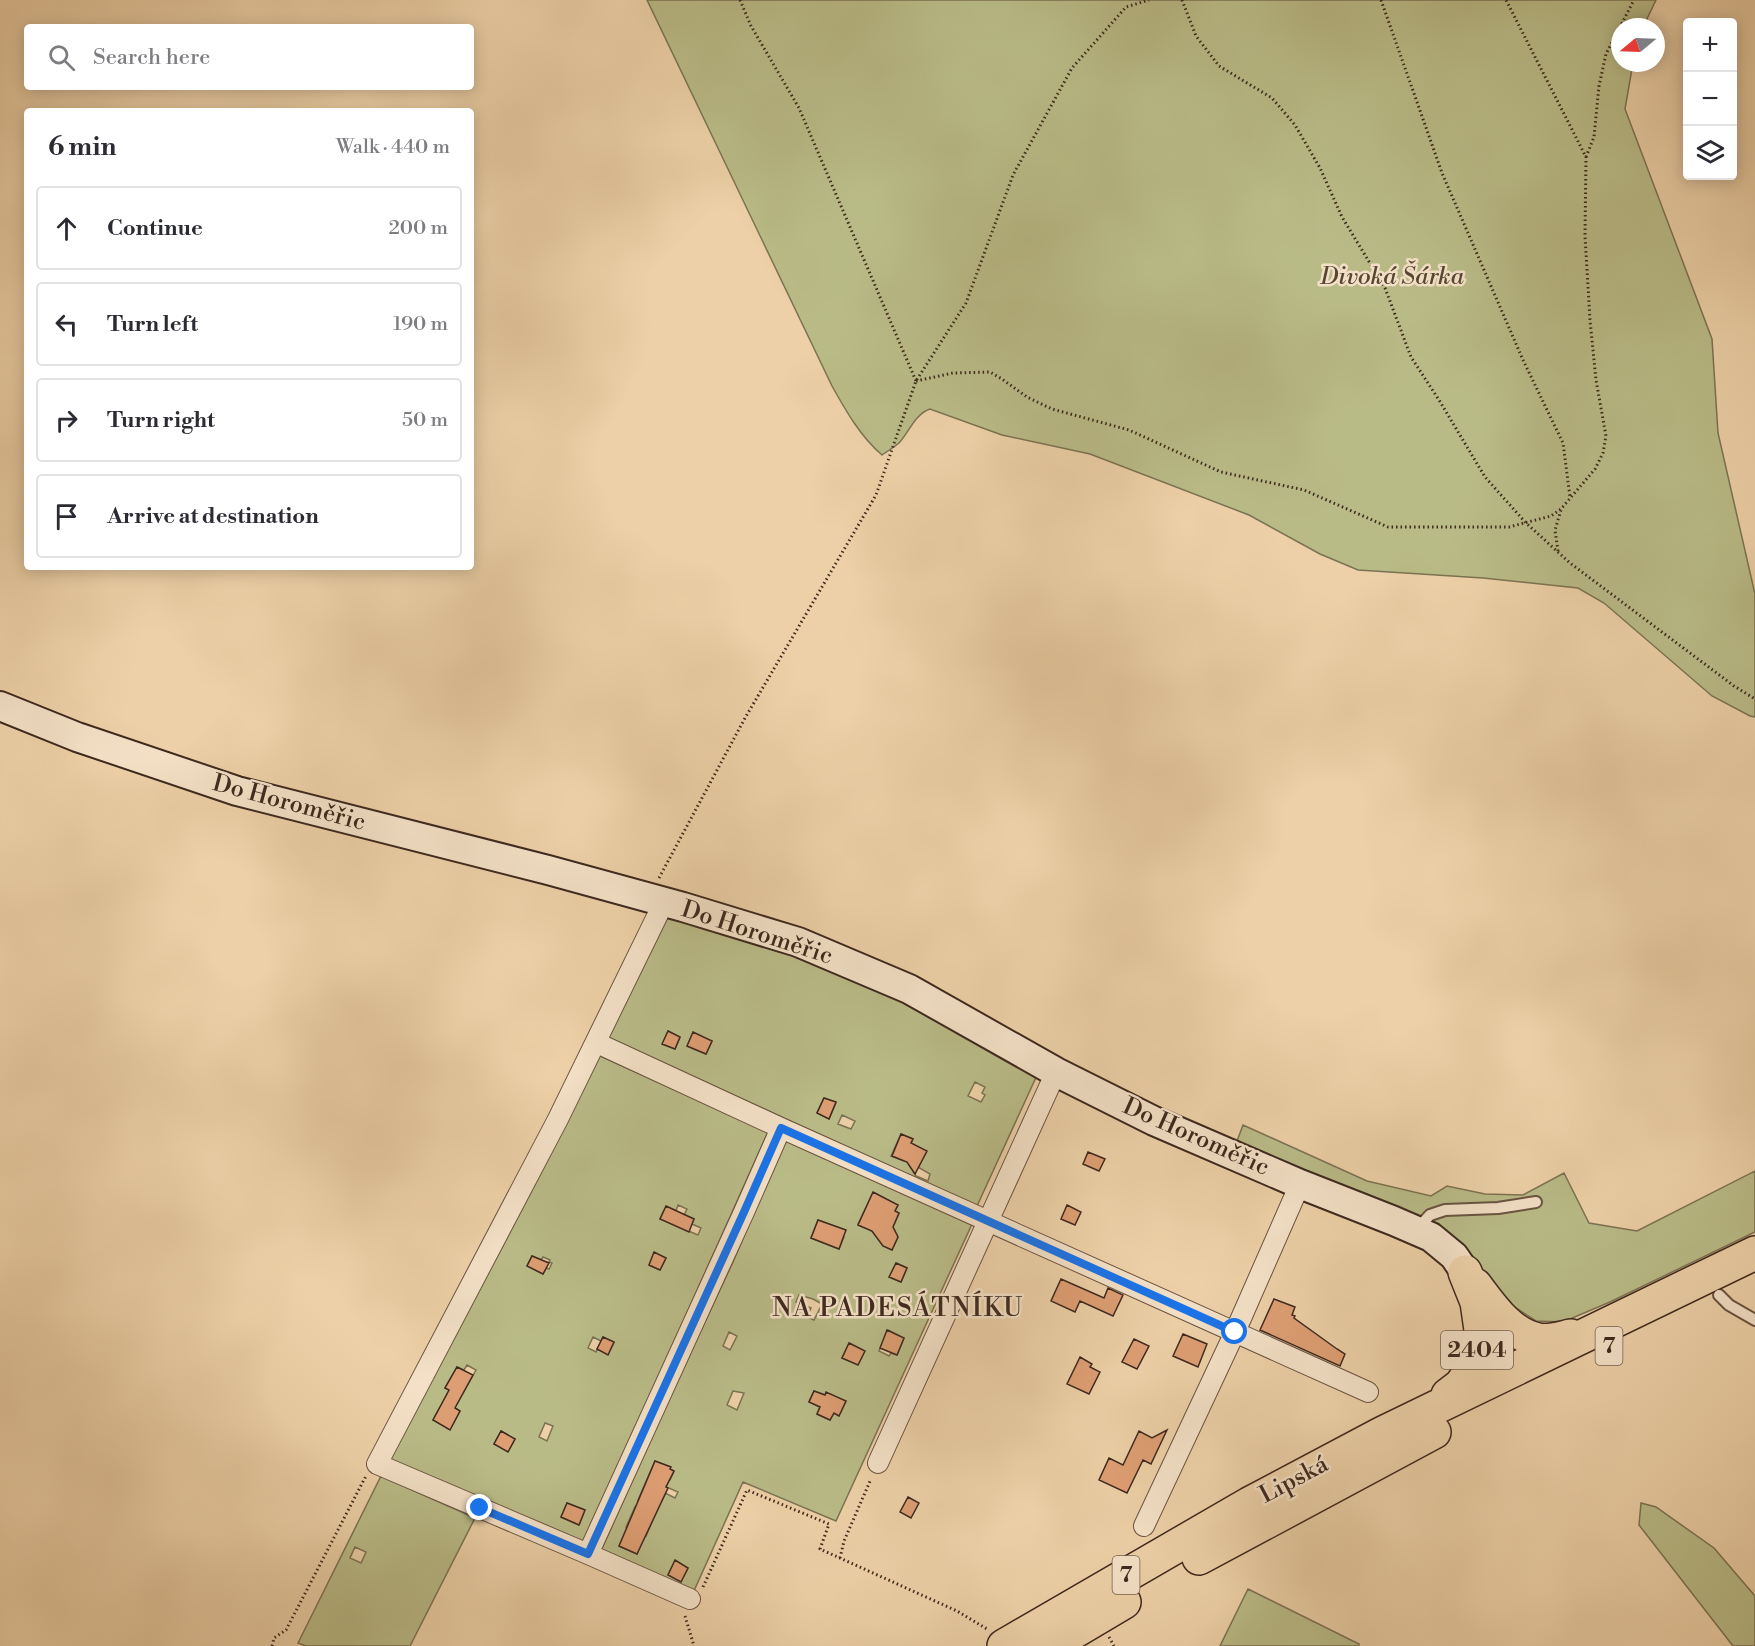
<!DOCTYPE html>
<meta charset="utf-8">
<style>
:root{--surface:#fff;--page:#f7f7f7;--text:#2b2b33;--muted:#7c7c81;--line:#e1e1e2}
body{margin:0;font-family:"Libre Bodoni",serif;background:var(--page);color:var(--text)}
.controls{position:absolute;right:18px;top:18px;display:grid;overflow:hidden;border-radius:6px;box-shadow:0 3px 15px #0003}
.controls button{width:54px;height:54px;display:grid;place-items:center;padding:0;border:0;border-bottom:2px solid var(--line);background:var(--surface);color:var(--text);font:30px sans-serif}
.compass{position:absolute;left:1611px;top:18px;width:54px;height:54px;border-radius:50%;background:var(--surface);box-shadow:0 3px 15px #0003;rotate:251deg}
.stop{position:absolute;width:18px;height:18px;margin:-14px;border:4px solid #1a73e8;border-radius:50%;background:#fff}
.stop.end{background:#1a73e8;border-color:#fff;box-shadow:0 2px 6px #0008}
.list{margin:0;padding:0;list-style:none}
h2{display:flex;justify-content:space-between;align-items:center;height:78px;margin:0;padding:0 24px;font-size:26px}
h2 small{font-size:20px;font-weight:400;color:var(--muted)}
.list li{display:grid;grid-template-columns:39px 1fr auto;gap:18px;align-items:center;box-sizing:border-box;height:84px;margin:0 12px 12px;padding:0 12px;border:2px solid var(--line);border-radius:6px}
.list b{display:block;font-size:22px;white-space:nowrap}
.list em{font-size:20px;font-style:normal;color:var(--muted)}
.icon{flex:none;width:33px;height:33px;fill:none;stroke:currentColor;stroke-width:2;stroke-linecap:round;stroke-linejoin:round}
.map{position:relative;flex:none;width:1755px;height:1646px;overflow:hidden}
.search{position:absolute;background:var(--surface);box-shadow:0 3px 15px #0003;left:24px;top:24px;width:450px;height:66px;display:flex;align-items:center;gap:15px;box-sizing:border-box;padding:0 21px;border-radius:6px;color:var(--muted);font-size:22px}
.panel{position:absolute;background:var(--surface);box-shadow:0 3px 15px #0003;left:24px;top:108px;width:450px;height:462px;border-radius:6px}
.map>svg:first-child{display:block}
.green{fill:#b9bb87;stroke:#7c7253;stroke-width:1.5;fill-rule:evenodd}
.building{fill:#de9e73;stroke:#3e291f;stroke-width:1.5}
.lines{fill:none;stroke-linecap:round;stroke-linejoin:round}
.lane-casing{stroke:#6a5341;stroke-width:14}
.street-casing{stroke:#6a5341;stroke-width:22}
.secondary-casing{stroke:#3e291f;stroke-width:32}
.highway-casing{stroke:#3e291f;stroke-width:36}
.path{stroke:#3e291f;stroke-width:3;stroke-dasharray:1.5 3;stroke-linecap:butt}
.lane{stroke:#f3e0c6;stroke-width:10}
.street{stroke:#f3e0c6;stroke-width:20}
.secondary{stroke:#f3e0c6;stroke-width:28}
.highway{stroke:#edd0a7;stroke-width:33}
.route{stroke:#1a73e8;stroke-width:8}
.labels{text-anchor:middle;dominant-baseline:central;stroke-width:5;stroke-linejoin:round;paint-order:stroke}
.shield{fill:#f3e0c6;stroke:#746051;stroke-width:1.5}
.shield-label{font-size:22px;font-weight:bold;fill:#3e291f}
.park-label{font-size:24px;font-style:italic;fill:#574634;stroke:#f3e0c6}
.street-label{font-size:24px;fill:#3e291f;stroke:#f3e0c6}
.neighbourhood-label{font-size:26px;letter-spacing:1.5px;fill:#3e291f;stroke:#f3e0c6}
</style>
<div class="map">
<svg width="1755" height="1646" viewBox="0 0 1755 1646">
<rect width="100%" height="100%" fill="#edd0a7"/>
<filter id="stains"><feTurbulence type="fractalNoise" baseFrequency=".00333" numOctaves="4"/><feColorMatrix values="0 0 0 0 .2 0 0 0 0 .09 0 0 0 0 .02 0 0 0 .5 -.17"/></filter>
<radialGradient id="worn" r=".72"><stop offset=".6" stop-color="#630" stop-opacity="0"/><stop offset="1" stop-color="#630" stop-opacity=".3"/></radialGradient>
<!-- green -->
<path class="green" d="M647 0H1656L1643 27H1620V63H1633L1625 109 1712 339 1718 433 1755 594V717L1750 716 1712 696 1604 603 1578 588 1483 578 1358 570 1320 554 1249 515 1090 454 1002 435 930 409C915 414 909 432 899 443 894 447 888 451 882 455 860 436 846 411 832 386Z
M670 913 797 951 910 999 1038 1073 977 1206 608 1038ZM668 1031 680 1037 675 1049 663 1044ZM693 1033 712 1041 706 1054 687 1046ZM975 1082 985 1087 982 1093 985 1095 981 1102 968 1096ZM824 1098 836 1103 829 1119 817 1113ZM842 1115 855 1121 851 1129 838 1124ZM901 1134 913 1139 904 1161 891 1156ZM918 1147V1167L930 1174 928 1181 916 1176 909 1165Z
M598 1055 768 1132 583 1545 389 1459ZM678 1205 687 1209 684 1215 694 1219 692 1224 701 1228 698 1235 660 1219 666 1207 676 1211ZM654 1253 666 1258 660 1270 649 1265ZM532 1256 541 1260 543 1257 550 1260 549 1262 552 1263 549 1269 546 1268 543 1274 527 1266ZM593 1337 601 1341 603 1337 614 1342 608 1354 597 1349 596 1352 588 1348ZM467 1365 476 1370 461 1396 445 1388 457 1367 464 1370ZM449 1404 460 1411 450 1429 433 1420 440 1407ZM545 1423 553 1426 547 1441 539 1437ZM501 1431 515 1439 508 1451 494 1444ZM567 1503 585 1510 579 1525 561 1517Z
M1243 1125 1367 1181 1431 1196 1447 1186 1485 1194 1523 1195 1564 1173 1589 1223 1637 1231 1755 1171V1232L1610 1302 1563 1322 1536 1321 1496 1295 1473 1257 1440 1226 1250 1149 1237 1141Z
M785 1140 972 1224 836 1521 743 1482 693 1593 600 1553 670 1396 733 1262ZM873 1193 898 1205 895 1211 899 1213 893 1227 898 1237 892 1250 883 1246 872 1231 858 1224ZM818 1220 839 1228 837 1234 844 1237 839 1249 811 1238ZM896 1263 907 1268 901 1282 890 1277ZM799 1295 813 1299 822 1304 814 1320 807 1317 811 1308 796 1302ZM888 1330 904 1338 897 1355 891 1353 889 1356 879 1351ZM729 1332 737 1336 730 1350 723 1346ZM849 1343 863 1350 860 1357 842 1358ZM733 1391 744 1393 737 1410 727 1405ZM814 1391 825 1395 826 1393 846 1401 839 1416 834 1413 830 1420 817 1414 820 1407 809 1402ZM655 1461 670 1467V1469L674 1471 670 1480 662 1485 678 1492 675 1498 659 1490 651 1505 638 1500ZM635 1507 655 1515 646 1536 626 1527ZM627 1528 644 1536 637 1554 619 1546ZM675 1561 688 1568 681 1581 668 1575Z
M381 1476 475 1518 410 1646H306L298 1643ZM355 1547 366 1552 361 1563 350 1558Z
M1641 1503 1656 1507 1714 1548 1755 1596V1646H1733L1639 1525Z
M1248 1589 1359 1644V1646H1220Z"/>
<!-- building -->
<path class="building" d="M668 1031 680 1037 675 1049 662 1044Z
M693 1032 712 1041 706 1054 687 1046Z
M824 1098 836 1102 829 1119 817 1113Z
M901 1134 913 1139 911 1143 927 1151 915 1174 907 1162 892 1156Z
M1088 1152 1105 1159 1099 1171 1083 1164Z
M873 1192 898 1205 895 1211 899 1213 893 1227 898 1237 892 1250 883 1246 872 1231 858 1225Z
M1067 1205 1081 1212 1075 1225 1061 1219Z
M666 1206 694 1219 689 1232 660 1219Z
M818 1220 846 1230 839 1249 811 1238Z
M654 1252 666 1258 660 1270 649 1265Z
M532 1256 549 1263 543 1274 527 1266Z
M896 1263 907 1268 901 1282 889 1277Z
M1061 1279 1104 1298 1108 1288 1123 1295 1113 1316 1080 1301 1075 1312 1051 1301Z
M1274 1299 1295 1307 1292 1315 1295 1316 1294 1318 1337 1349 1345 1354 1340 1366 1260 1330Z
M887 1330 904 1338 897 1355 880 1348Z
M1183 1334 1207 1344 1198 1367 1173 1356Z
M603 1337 614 1342 608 1355 597 1349Z
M1134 1339 1149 1346 1137 1369 1122 1362Z
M849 1343 865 1351 858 1365 842 1358Z
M1080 1357 1092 1364 1090 1367 1100 1372 1089 1394 1067 1384Z
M457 1367 473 1375 455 1408 460 1411 450 1430 433 1420 449 1390 445 1388Z
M814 1391 825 1395 826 1392 846 1401 839 1416 834 1413 830 1420 817 1414 820 1407 809 1402Z
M1167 1430 1151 1464 1143 1460 1127 1493 1099 1480 1109 1458 1123 1465 1139 1431 1152 1438Z
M501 1431 515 1439 508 1452 494 1444Z
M655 1461 671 1467 670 1469 674 1471 666 1487 668 1488 637 1554 619 1546Z
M908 1497 919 1503 911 1518 900 1512Z
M567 1503 585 1510 579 1525 561 1517Z
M675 1560 688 1568 681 1582 668 1575Z"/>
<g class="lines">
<!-- lane casing -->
<g class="lane-casing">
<path id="lane" d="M1416 1230 1430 1215 1445 1210 1498 1208 1536 1202
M1719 1295 1729 1305 1755 1320"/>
</g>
<!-- street casing -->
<g class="street-casing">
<path id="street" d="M664 902 558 1119 377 1464 588 1554 690 1599
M597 1043 781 1128 1368 1392
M878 1463 1056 1072
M1144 1526 1235 1332 1300 1184
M588 1554 744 1212 781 1128"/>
</g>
<!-- secondary casing -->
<g class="secondary-casing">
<path id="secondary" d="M0 706 77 737 237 791 548 870 683 907 798 942 909 989 1056 1072 1154 1121 1300 1184 1394 1221 1431 1237 1454 1256 1465 1272"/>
</g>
<!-- highway casing -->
<g class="highway-casing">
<path id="highway" d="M1475 1285C1491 1306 1509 1334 1538 1340 1549 1342 1561 1338 1571 1336
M1448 1395 1461 1385 1474 1366 1481 1330 1477 1302 1465 1272
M1199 1558 1434 1432
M1004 1646 1249 1504 1383 1433 1755 1253
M1050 1646 1124 1602"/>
</g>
<!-- path -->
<path class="path" d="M740 0 751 26 799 108 916 381
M1182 0 1196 36 1219 66 1272 98 1295 125 1320 168 1342 217 1385 288 1411 357 1439 400 1485 477 1526 523 1570 563 1734 686 1755 699
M1381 0 1442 173 1523 360 1563 443 1570 497
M1586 157 1594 137 1599 86 1606 54 1634 0
M916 381 953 373 990 372 1002 379 1027 397 1052 409 1129 430 1221 472 1304 490 1388 527H1509L1551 516 1561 509 1595 469 1603 453 1606 436 1596 380 1590 320 1585 236 1586 157 1506 0
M1558 551 1555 530 1561 510
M659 878 745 718 876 495 916 381 966 303 1013 175 1072 68 1126 7 1149 0
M840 1558 844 1541 871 1479
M703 1587 747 1490 829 1524 820 1549 957 1611 987 1629
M685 1616 694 1646
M1109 1637 1114 1646
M272 1646 274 1638 286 1630 366 1476"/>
<!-- lane -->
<use href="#lane" class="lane"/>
<!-- street -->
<use href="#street" class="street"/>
<!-- secondary -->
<use href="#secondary" class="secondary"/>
<!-- highway -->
<use href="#highway" class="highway"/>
</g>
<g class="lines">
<!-- route -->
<path class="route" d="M480 1508 588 1554 744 1212 781 1128 1235 1332"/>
</g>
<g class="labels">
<!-- shield labels -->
<g class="shield">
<rect x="1595.5" y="1327" width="27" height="38" rx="4.5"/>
<rect x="1441" y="1331" width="72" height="38" rx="4.5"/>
<rect x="1112.5" y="1556" width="27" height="38" rx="4.5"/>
</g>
<g class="shield-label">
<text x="1609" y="1346">7</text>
<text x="1477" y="1350">2404</text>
<text x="1126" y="1575">7</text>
</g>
<!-- park labels -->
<g class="park-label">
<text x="1392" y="277">Divoká Šárka</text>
</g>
<!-- street labels -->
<g class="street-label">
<text transform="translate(289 803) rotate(15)">Do Horoměřic</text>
<text transform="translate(757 933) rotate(18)">Do Horoměřic</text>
<text transform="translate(1196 1137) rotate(24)">Do Horoměřic</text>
<text transform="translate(1294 1480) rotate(-28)">Lipská</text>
</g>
<!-- neighbourhood labels -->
<g class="neighbourhood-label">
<text x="898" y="1308">NA PADESÁTNÍKU</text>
</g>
</g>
<rect width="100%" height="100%" filter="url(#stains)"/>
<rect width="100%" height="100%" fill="url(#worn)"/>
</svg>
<div class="controls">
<button>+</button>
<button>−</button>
<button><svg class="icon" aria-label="layers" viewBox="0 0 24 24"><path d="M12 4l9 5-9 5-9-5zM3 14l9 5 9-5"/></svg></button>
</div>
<svg class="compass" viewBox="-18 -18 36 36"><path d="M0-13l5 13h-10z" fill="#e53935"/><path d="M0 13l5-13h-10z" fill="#7c7c81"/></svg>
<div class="stop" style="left:1235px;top:1332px"></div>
<div class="stop end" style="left:480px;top:1508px"></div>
<div class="search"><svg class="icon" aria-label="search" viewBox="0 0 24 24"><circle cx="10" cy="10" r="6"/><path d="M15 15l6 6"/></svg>Search here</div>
<section class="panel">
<h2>6 min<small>Walk · 440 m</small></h2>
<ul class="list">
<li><svg class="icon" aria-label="ahead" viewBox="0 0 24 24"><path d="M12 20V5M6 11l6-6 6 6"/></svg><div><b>Continue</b></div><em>200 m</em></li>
<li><svg class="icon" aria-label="left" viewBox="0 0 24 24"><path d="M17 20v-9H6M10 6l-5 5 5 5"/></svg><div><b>Turn left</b></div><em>190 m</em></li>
<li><svg class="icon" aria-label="right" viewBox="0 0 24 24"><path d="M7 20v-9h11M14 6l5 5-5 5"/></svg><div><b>Turn right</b></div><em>50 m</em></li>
<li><svg class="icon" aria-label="arrive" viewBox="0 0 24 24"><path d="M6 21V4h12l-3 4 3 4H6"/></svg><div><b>Arrive at destination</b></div></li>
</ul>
</section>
</div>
